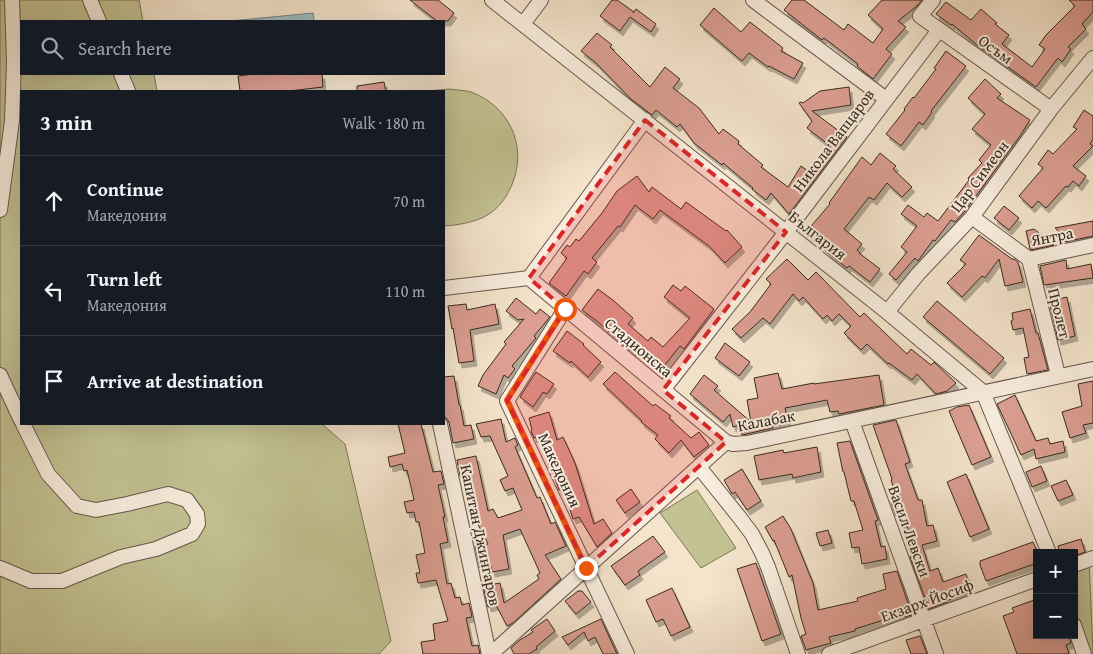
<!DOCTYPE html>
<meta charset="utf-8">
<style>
:root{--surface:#171b24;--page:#20242c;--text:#f1f3f6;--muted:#9ea1a6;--line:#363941}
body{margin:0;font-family:"Gentium Book Plus",serif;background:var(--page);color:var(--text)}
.controls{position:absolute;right:15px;bottom:15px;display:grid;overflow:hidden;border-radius:0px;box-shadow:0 5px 20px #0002}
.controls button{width:45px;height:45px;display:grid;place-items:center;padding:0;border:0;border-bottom:1px solid var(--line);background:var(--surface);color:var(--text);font:25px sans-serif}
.stop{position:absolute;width:15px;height:15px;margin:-11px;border:4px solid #ea580c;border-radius:50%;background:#fff}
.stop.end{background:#ea580c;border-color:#fff;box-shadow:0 1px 5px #0008}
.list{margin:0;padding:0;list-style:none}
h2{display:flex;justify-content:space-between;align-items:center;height:65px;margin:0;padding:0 20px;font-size:21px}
h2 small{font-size:16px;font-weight:400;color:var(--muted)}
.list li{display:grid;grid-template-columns:32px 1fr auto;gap:15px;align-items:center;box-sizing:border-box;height:90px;padding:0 20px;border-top:1px solid var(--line)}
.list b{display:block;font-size:19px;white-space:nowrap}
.list p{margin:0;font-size:16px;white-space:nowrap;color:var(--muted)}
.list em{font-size:16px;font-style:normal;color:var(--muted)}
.icon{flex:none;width:28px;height:28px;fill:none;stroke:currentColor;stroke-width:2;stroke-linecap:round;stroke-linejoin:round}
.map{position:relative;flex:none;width:1093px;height:654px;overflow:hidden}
.search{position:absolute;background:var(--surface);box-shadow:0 5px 20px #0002;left:20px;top:20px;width:425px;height:55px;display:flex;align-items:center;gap:12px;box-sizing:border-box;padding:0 18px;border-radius:0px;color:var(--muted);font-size:19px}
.panel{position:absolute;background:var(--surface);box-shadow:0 5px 20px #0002;left:20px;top:90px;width:425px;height:335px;border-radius:0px}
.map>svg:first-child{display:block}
.green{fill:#c3c293;stroke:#7d765a}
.water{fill:#a0bcc1;stroke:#768281}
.building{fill:#db9e91;stroke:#372a20;filter:url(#shadow)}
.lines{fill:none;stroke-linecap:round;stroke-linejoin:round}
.minor-casing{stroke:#66584b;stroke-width:16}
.minor{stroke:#f8edde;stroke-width:14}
.route{stroke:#ea580c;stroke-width:6}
.marked{fill:#d62828;fill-opacity:0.2;stroke:#d62828;stroke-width:4;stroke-dasharray:10 6;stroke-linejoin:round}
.labels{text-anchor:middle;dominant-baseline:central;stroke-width:4;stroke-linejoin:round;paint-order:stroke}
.street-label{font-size:16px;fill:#372a20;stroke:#f8edde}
</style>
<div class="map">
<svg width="1093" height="654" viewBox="0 0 1093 654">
<defs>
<filter id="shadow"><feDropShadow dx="3" dy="5" stdDeviation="0" flood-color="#0004"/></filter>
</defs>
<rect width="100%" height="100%" fill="#f4e4cc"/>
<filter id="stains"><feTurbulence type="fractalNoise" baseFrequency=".004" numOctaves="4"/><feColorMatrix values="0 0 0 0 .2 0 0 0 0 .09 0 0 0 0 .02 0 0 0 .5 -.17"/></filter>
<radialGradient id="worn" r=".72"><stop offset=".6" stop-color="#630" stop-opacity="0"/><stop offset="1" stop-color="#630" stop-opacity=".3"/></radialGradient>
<!-- green -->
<path class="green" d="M0 0H139L143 21H21V74H154L157 91H21V424H322L345 444 391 641 379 654H0Z
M449 89C456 90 464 90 471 92 509 106 527 145 513 182 508 196 498 210 484 217 471 223 458 225 444 226V91H427Z
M697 490 736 548 701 568 660 513Z
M1089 559 1093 654H1084L1074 625V565Z"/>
<!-- water -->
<path class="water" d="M313 13 314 21H231Z"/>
<!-- building -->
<path class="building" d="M410 0H438L454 13 448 21H437Z
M612 0H617L634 12 633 13 636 9 656 24 651 32 630 17 620 31 600 16Z
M792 0H804L844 30 848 24 873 43 883 29 868 15 882 0H922L917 6 898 21 906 27 886 49 892 54 873 79 857 66 858 64 824 38 822 40 784 10Z
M1069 0H1093V12L1082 24 1086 29 1068 47 1071 49 1062 62 1058 58 1036 87 977 45 952 24 951 25 936 14 946 2 971 20 981 9 997 23 995 24 1009 35 1002 44 1032 67 1045 49 1039 45 1046 35 1075 6Z
M714 8 741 32 750 22 783 48 781 51 803 63 794 79 769 66 768 67 749 53 742 61 700 25Z
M597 33 612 45 610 47 650 87 665 67 680 79 673 88 699 108 719 134 723 129 739 141 738 144 763 165 761 167 788 187 801 166 808 171 829 145 807 128 812 121 799 103 801 102 803 103 820 91 849 87 851 105 812 111 847 137 789 214 771 193 766 200 752 189 753 188 723 163 722 165 694 143 680 124 677 127 656 110 652 115 631 99 596 63 581 51Z
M946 51 966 66 931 111 932 112 923 125 919 122 901 146 886 134 905 110 904 109 913 97 914 98 936 69 934 68Z
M254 74H322L323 87 289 91H240L238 76Z
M985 79 1001 94 997 98 1030 120 1020 136 965 211 955 222 951 220 935 241 933 240 918 261 915 258 896 280 889 274 907 252 901 247 917 226 901 214 908 205 924 217 927 213 938 221 969 180 968 178 982 163 979 160 991 145 972 129 985 114 968 98Z
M384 82 386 91H357V86Z
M1084 110 1093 116V139L1090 144 1093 146 1073 166 1086 176 1079 186 1073 181 1068 187 1066 186 1046 208 1038 201 1032 208 1019 196 1043 168 1038 164 1048 150 1053 154 1077 129 1073 127Z
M880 153 896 166 893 169 912 187 902 197 887 183 874 200 869 197 844 229 862 244 857 250 860 253H859L880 269 870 282 849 266 847 268 828 253 829 252 806 232 830 204 829 203 862 157 871 165Z
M637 176 649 192 652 187 681 209 686 202 726 231 727 230 742 247 725 263 709 246 660 210 653 219 635 205 620 227 618 226 592 258 597 262 588 274 584 271 566 296 549 283 567 258 561 253 567 245 570 247 576 239 579 241 602 213 617 191Z
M1004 206 1019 218 1009 230 994 218Z
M1093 221V236L1060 243 1065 237 1055 228Z
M1034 229 1054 245 1031 250 1030 249 1026 231Z
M979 235 1012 259H1014L1018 262 1023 282 1005 286 999 259 985 278 982 276 962 297 947 283 966 264 960 260Z
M787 259 808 280 816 272 860 317 864 313 907 354 911 349 931 365 934 362 956 383 947 391 936 394 917 374 912 380 889 363 888 364 867 344 861 350 844 333 851 326 839 314 832 321 827 315 823 319 803 297 799 301 793 294 770 324 763 318 741 338 732 329 750 312 771 284 766 279Z
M1066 260 1067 269 1091 264 1093 278 1044 285 1040 266Z
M673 285 681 291 685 286 714 309 684 349 680 346 660 371 634 351 633 352 598 322 582 310 598 289 614 301 633 318 628 324 648 341 651 337 663 347 690 318 664 297Z
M1067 297 1075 336 1058 340 1049 301Z
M516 298 536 314 540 309 550 317 534 336 536 338 512 366 515 369 508 378 504 375 496 394 478 386 483 375 506 344 504 342 524 319 518 320 506 311Z
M937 301 1004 358 990 374 923 317Z
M466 304 467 310 495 304 499 324 470 330 474 361 459 363 453 328 452 329 448 306Z
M1030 309 1036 333H1038L1048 370 1027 374 1024 358 1029 357 1023 328 1013 330 1011 321 1013 320 1012 313Z
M567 331 584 344 583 345 601 362 588 377 571 361 570 363 553 351Z
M725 343 750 362 739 376 715 358Z
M536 372 554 384 547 394 543 392 533 407 520 397Z
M615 372 653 406 655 404 671 416 669 418 691 438 699 432 709 445 694 457 681 440 669 453 655 439 658 435 641 422 642 421 603 384Z
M778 373 782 389 814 383V384L879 375 884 405 839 414 838 411 830 412 827 400 785 408 788 421 772 424 773 428 742 435 740 425 733 427 730 414 723 422 690 394 704 375 718 386 714 390 751 422 747 400 758 398 754 378Z
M454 376 459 405H460L464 426 471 425 474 439 453 443 449 422 447 419 444 416V377Z
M1093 381V423L1083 425 1086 433 1070 438 1062 412 1082 406 1078 384Z
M1015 395 1036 441 1048 438 1050 444 1063 441 1065 452 1036 459 1034 449 1021 455 997 404Z
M969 405 991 457 972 465 949 411 957 407Z
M549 412 557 440 563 437 575 463 594 524 603 519 612 533 597 547 579 517 573 519 563 488 559 490 552 470 537 437 534 438 531 431 532 430 529 418Z
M501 419 506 442 515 438 518 445 515 447 537 498 540 497 551 524 555 522 566 546 545 555 561 579 513 623 507 626 496 605 488 607 483 586 500 583 504 603 539 579 537 575 540 573 520 529 503 535 509 569 492 572 491 566 480 568 475 546 488 544 468 505 462 476H460L457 460 476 456 488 511 493 509 498 518 522 510 513 488 505 491 500 480 508 476 490 436 481 437 476 424Z
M896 420 910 462 905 464 918 500H922L927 526 933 525 937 541 922 545 930 571 938 568 943 582 966 574 972 592 946 601 947 602 929 609 910 557 915 555 907 526 901 527 898 516H896L891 502 898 501 891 480 892 479 873 425Z
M398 424H421L433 472 441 471 444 484 438 485 445 517H443L448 542 440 544 447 584 451 583 455 598 460 597 462 605 469 603 472 617 466 618 472 646 478 645 480 654H423L421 642 435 640 433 624 448 621 436 580 418 583 416 573H420L416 555 425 553 419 522H416L414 512 407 513 404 502 414 500 407 470 404 471 402 464 390 467 388 457 405 453Z
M850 441 878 520 875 521 881 547 885 546 887 559 862 564 859 547 852 548 849 533 863 530 854 501H851L844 472H843L837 443Z
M817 447 821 472 793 478 792 474 759 480 754 456 783 450 784 453Z
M1041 466 1047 481 1032 487 1026 472Z
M742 469 761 501 747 510 735 492 732 494 724 480Z
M966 474 989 529 970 537 947 482Z
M1066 480 1073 495 1058 501 1051 486Z
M631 489 640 502 625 513 616 500Z
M783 516 791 529 813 583 818 610 858 601 857 598 886 589 883 574 897 571 912 615 894 619 893 617 855 629V631L829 637 831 643 806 650 801 636 806 634 801 618 792 575 789 577 774 540 773 541 765 527Z
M828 530 832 543 820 546 816 533Z
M653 536 665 552 638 571 640 575 625 585 611 566Z
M1081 539 1085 552 1074 556V553H1060L1058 546Z
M1033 542 1037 551V563L986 581 980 565V561Z
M756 563 781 634 762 641 737 569Z
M672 588 690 627 671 636 663 619 656 622 646 600Z
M578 591H582L591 602 576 614 565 601Z
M1037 599V635H1068L1071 643 1066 645 1069 654H1017L1003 616 1014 612 1012 608Z
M547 619 555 631 536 647 537 649 529 654H514L511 648 520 640 533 632 531 630Z
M601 619 617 654H603L595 637 588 641 584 632 568 645 562 637Z
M920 636 927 654H911L906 640Z"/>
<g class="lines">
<!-- minor casing -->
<g class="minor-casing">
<path id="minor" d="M90 0 99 21
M492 0 887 312 983 392 1049 553
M753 0 886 99
M933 0 920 16 1051 109
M523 24 541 0
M121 74 128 91
M0 210 12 121 14 62 12 0
M972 217 1029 259 1093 245
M1029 259 1058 375
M529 278 726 442 733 444 747 443 1093 369
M444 288 529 278 645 120
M565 309 507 401 627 654
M887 312 918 274 972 217 1051 109 1093 58
M0 375 21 420
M663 390 786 232 939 30
M852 421 936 654
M440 424 489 654
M699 467 740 518 752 534 762 553 768 567 798 654
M1074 565 1093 558
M0 568 31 581H62L121 557 156 549 192 534 198 524 197 514 187 500 168 494 127 504 96 510 77 506 48 474 23 424
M1074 625 1084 654
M491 654 726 442
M829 654 1037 579"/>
</g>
<!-- minor -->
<use href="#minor" class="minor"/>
</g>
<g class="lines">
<!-- route -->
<path class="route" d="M565 309 507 400 586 568"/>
</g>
<!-- marked area -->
<path class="marked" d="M645 120 786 232 663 390 726 442 586 568 507 401 565 309 529 278Z"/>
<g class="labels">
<!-- street labels -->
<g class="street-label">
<text transform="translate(996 49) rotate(35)">Осъм</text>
<text transform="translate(833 140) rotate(-53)">Никола Вапцаров</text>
<text transform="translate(979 176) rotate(-53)">Цар Симеон</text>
<text transform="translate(818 235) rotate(38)">България</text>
<text transform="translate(1052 236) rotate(-11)">Янтра</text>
<text transform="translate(1060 313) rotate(76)">Пролет</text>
<text transform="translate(639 347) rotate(40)">Стадионска</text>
<text transform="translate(766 420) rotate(-11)">Калабак</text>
<text transform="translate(560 470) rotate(65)">Македония</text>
<text transform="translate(910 531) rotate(70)">Васил Левски</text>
<text transform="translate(481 535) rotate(78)">Капитан Джингаров</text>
<text transform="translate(927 600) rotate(-20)">Екзарх Йосиф</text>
</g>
</g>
<rect width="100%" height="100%" filter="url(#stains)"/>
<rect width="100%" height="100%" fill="url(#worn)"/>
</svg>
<div class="controls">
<button>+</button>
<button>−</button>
</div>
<div class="stop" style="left:565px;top:309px"></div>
<div class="stop end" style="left:586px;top:568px"></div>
<div class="search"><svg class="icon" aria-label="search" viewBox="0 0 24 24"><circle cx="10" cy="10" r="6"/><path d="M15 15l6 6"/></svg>Search here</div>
<section class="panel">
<h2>3 min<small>Walk · 180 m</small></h2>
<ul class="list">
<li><svg class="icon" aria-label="ahead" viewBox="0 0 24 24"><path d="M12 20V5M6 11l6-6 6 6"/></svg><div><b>Continue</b><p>Македония</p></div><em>70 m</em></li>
<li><svg class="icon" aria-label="left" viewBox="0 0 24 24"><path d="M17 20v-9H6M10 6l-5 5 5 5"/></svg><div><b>Turn left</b><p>Македония</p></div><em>110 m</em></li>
<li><svg class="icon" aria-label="arrive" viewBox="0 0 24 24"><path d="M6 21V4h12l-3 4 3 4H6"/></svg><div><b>Arrive at destination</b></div></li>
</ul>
</section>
</div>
